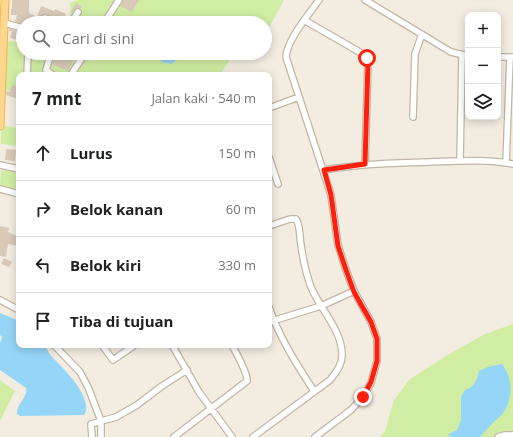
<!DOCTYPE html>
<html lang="id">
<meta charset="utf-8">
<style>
:root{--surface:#fff;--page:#f2f2f2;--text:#202124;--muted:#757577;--line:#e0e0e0}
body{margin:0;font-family:"Open Sans",sans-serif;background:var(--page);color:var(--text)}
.controls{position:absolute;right:12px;top:12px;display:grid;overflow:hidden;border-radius:8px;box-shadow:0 2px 10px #0003}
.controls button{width:36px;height:36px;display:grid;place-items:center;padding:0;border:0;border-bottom:1px solid var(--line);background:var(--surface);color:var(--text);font:20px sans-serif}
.stop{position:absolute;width:12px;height:12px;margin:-9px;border:3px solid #ff200c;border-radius:50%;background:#fff}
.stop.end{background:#ff200c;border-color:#fff;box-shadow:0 1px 4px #0008}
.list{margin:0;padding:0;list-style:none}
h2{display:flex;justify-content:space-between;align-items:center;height:52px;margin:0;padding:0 16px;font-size:17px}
h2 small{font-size:13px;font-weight:400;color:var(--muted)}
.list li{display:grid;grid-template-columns:26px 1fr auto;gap:12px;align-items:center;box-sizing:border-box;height:56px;padding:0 16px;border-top:1px solid var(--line)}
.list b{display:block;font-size:15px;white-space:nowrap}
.list em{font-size:13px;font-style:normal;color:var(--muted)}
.icon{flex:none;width:22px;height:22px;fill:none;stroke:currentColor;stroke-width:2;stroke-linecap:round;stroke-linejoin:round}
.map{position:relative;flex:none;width:513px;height:437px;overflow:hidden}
.search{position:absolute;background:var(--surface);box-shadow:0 2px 10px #0003;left:16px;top:16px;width:256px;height:44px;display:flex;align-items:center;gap:10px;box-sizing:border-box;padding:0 14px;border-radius:22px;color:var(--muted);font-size:15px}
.panel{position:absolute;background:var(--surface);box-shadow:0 2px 10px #0003;left:16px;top:72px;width:256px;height:276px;border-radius:8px}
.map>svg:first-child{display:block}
.green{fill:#d1eda4}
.water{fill:#95d6f8}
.building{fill:#d9cab8}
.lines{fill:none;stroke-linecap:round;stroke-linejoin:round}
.minor-casing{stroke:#c2b6a6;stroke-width:8}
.major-casing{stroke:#f1b651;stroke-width:9}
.minor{stroke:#fff;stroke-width:5.5}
.major{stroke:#ffd78e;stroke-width:7}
.route{stroke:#ff200c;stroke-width:5}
</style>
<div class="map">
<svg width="513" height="437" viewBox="0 0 513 437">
<rect width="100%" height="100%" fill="#f3ece1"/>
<!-- green -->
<path class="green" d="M77 0H284L265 35V23H68L70 16V3Z
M5 41 23 42V53H234L220 75H19V93L3 89Z
M1 125 19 128V152H18L16 146 1 144Z
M7 169 19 172V180L15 192 0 187 1 171Z
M513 324V437H380L385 431 394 400 410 379 446 356 483 335Z
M0 380 15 391 0 421Z"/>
<!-- water -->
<path class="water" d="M164 53H179L178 58 172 64 161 62Z
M0 313 19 321V345H44C47 349 49 354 53 358 63 368 95 399 84 415L20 416 17 414C16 404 28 398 26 388L0 370V343L2 337 0 335Z
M502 364C513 378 513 397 504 412 502 415 498 418 495 421 490 426 485 431 480 437H452L447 435 457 430 461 420V397L465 390C474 388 477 380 479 371L488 367Z"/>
<!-- building -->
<path class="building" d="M12 0H29V13L37 17 41 6 54 11 55 9 66 14 61 23 58 19 45 14 37 17 34 23 23 24 15 22 17 15H11V9H12Z
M123 0H139L132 12 120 6Z
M76 3 82 7 80 9 76 8 73 12 71 11Z
M9 29 23 32V39L17 38V40L10 38 12 31H9Z
M58 53H67L75 57 68 71 52 64Z
M12 85 19 87V99L6 95V91L10 92Z
M6 149 16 150 15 161 5 160Z
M0 226 9 228 8 232 19 237V246L8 244 6 257 0 256Z
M4 258 12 262 9 267 1 264Z"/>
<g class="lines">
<!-- minor casing -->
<g class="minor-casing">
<path id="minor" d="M365 0 451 52 468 56
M304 20 363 54 368 61 365 164
M4 23 23 28
M38 23 40 20 45 18 56 23
M71 23 78 12
M104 23 119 0
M51 53 46 70 53 75
M498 57H513
M27 75 28 53
M71 75 85 53
M269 108 299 97
M413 117 415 54 422 34
M269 157 278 184
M460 161 462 56
M506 163 510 57
M0 165 19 169
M324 170C359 164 394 163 430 162 458 161 486 159 513 164
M0 189 19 194
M0 300 19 310
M269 307C279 337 297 365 314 391
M269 322 321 306 354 291
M54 345 80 372 88 387 101 421V437
M102 345 113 360 135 345
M172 345 199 392 232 437
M92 437 91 424 116 417 137 405 162 386 187 370
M174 437 247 381C248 373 236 353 232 345
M253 437 330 380C336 372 343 364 342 353 341 329 320 309 311 287 306 274 303 259 301 245 299 236 301 227 296 219H290L269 226
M315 437 351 410 363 397 371 383 377 361V339L371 322 354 291 346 270 338 245 331 195 286 57C287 40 309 14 319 0
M498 437 505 435H513"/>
</g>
<!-- major casing -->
<g class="major-casing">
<path id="major" d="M0 126 5 0"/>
</g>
<!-- minor -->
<use href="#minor" class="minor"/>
<!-- major -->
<use href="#major" class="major"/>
</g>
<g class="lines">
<!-- route -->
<path class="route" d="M363 397 371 382 377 361V339L371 322 354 292 346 270 338 246 331 195 324 170 365 164 368 61 367 58"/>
</g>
</svg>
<div class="controls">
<button>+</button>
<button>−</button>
<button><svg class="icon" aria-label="layers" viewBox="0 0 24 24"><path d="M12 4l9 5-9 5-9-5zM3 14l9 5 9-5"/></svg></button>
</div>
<div class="stop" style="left:367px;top:58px"></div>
<div class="stop end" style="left:363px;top:397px"></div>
<div class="search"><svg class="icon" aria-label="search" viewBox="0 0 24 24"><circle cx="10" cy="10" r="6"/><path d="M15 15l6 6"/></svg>Cari di sini</div>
<section class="panel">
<h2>7 mnt<small>Jalan kaki · 540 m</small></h2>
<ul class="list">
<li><svg class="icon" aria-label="ahead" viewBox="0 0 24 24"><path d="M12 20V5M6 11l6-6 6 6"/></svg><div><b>Lurus</b></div><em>150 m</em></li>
<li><svg class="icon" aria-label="right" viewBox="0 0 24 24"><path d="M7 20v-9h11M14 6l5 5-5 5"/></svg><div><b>Belok kanan</b></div><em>60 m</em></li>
<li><svg class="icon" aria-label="left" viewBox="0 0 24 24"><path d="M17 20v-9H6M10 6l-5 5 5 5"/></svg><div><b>Belok kiri</b></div><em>330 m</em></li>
<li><svg class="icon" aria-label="arrive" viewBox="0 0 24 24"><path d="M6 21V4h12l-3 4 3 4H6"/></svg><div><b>Tiba di tujuan</b></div></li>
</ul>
</section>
</div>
